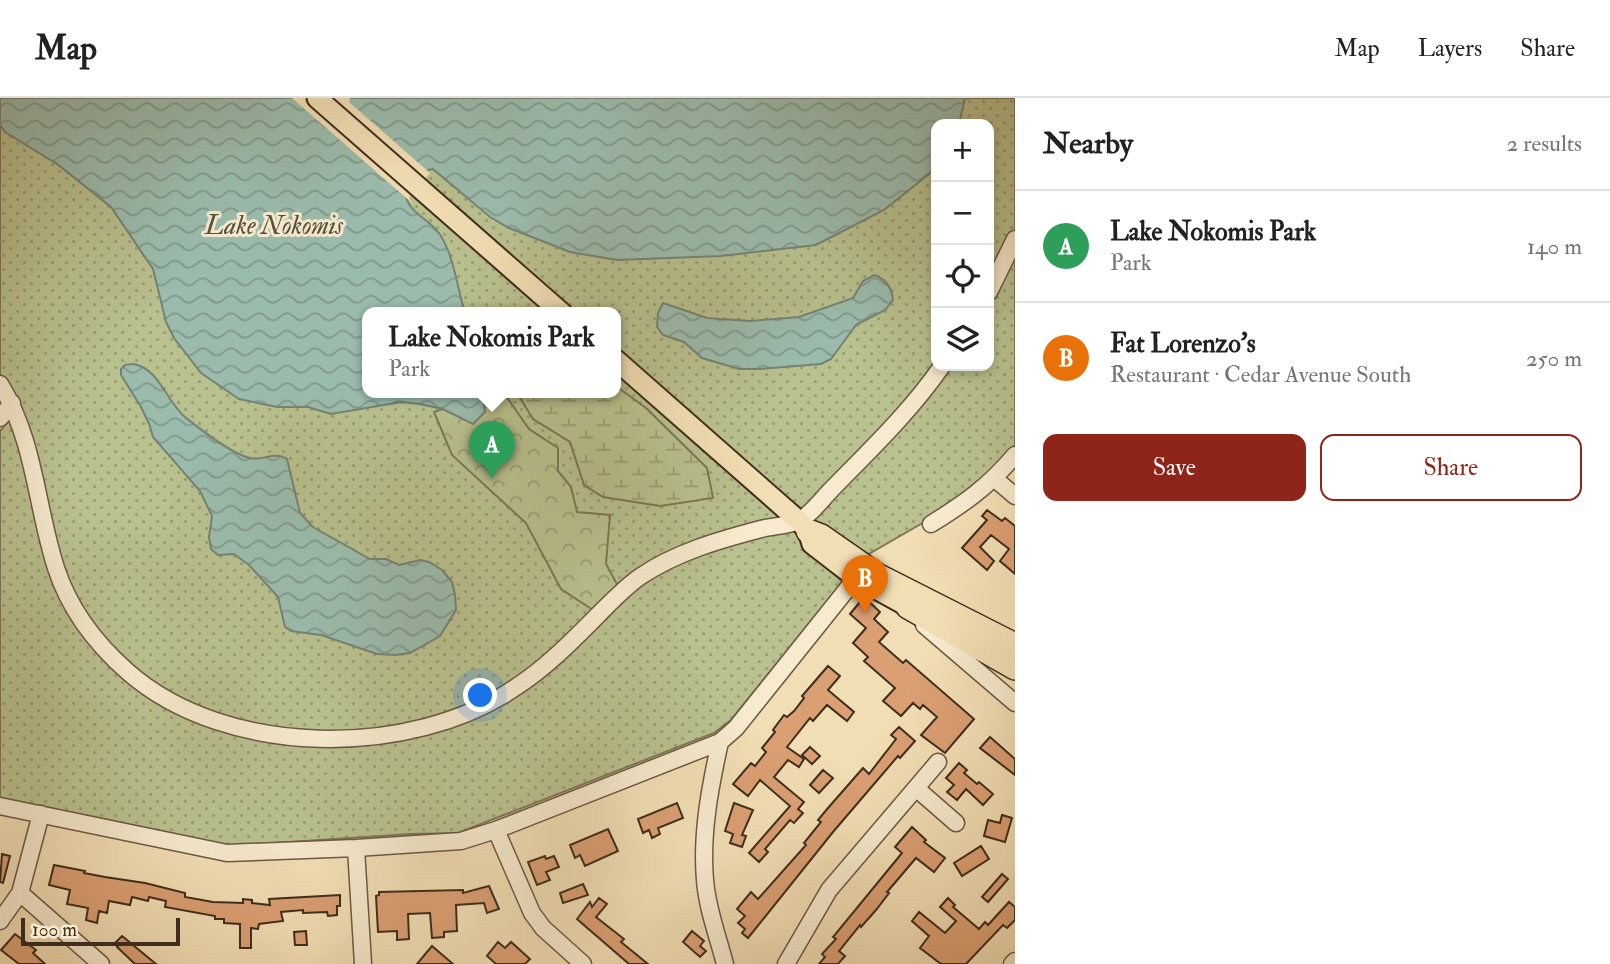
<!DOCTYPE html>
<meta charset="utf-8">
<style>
:root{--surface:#fff;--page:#f2f2f2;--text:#222;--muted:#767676;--line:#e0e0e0;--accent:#8f2418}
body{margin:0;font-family:"IM FELL Double Pica",serif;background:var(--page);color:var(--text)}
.controls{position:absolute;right:21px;top:21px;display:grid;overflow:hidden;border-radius:14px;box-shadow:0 4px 10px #0003}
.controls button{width:63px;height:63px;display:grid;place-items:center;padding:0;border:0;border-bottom:2px solid var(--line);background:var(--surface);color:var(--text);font:35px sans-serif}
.scale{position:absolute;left:21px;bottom:18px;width:159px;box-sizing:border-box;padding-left:7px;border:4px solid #3f2d1e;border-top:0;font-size:19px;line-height:24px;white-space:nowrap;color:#3f2d1e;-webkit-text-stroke:5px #f7eace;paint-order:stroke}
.you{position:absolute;left:481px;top:598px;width:24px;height:24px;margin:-18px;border:5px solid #fff;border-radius:50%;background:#1a73e8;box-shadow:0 0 0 10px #1a73e833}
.badge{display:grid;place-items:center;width:46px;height:46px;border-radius:50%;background:var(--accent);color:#fff;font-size:23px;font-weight:700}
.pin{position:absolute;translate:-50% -58px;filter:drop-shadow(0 2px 4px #0008)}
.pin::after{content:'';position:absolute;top:37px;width:24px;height:21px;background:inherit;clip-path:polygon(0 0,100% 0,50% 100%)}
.popup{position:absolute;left:362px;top:209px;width:259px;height:91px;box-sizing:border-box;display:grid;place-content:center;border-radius:14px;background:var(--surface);filter:drop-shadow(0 2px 5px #0005);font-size:23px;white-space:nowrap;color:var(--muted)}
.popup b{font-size:26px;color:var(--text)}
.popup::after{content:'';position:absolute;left:50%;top:100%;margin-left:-14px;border:14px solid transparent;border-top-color:var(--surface)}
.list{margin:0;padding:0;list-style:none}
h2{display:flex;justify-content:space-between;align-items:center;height:91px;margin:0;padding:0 28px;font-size:30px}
h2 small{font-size:23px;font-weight:400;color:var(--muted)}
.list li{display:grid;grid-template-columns:46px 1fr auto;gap:21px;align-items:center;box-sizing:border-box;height:112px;padding:0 28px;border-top:2px solid var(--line)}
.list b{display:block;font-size:26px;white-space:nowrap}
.list p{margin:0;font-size:23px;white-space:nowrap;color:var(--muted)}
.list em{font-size:23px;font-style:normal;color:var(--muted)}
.actions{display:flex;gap:14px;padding:21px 28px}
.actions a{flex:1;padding:16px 0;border:2px solid var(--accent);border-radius:14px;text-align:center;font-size:24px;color:var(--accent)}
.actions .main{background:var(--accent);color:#fff}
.icon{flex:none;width:38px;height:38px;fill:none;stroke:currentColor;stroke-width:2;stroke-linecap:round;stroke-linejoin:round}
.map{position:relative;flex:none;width:1015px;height:866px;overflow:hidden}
header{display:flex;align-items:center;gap:42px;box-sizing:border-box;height:98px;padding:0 35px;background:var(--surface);border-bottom:2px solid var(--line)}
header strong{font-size:33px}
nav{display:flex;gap:38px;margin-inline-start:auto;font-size:24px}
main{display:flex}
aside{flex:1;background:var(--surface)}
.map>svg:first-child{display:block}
.green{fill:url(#green-dots);stroke:#7c7756;stroke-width:2;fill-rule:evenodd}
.forest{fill:url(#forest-crowns);stroke:#7c7756;stroke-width:2}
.wetland{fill:url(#wetland-marsh);stroke:#7c7756;stroke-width:2}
.water{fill:url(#water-waves);stroke:#768374;stroke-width:2}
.pier{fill:#f2deb4}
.building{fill:#da9f72;stroke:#3f2d1e;stroke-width:2}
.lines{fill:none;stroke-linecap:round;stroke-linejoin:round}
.minor-casing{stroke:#6c5944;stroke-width:19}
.major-casing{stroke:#3f2d1e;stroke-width:23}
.highway-casing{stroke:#3f2d1e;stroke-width:26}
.minor{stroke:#f7eace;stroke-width:16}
.major{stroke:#f2deb4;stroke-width:19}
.highway{stroke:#f2deb4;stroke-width:23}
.labels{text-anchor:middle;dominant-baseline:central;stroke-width:6;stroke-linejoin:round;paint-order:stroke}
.water-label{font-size:26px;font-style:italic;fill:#565142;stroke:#f7eace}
</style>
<header>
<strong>Map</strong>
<nav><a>Map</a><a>Layers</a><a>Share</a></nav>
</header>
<main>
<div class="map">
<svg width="1015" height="866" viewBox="0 0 1015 866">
<defs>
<pattern id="green-dots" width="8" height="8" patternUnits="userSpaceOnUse" patternTransform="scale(1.75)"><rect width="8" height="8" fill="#b9c18e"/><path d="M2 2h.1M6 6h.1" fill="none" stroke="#989d73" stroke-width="1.8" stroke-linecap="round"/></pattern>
<pattern id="forest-crowns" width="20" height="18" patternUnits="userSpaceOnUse" patternTransform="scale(1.75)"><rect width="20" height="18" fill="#b9c18e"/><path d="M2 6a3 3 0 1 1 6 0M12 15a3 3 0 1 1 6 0" fill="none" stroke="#989d73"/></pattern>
<pattern id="wetland-marsh" width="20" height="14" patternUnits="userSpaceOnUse" patternTransform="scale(1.75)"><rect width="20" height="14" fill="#b9c18e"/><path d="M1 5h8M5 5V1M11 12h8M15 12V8" fill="none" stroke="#989d73"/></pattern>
<pattern id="water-waves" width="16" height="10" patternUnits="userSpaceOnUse" patternTransform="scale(1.75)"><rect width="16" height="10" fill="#9bbcad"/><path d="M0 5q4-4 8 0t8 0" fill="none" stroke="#80998c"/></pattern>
</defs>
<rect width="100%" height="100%" fill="#f2deb4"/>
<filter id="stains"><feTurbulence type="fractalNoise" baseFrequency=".00286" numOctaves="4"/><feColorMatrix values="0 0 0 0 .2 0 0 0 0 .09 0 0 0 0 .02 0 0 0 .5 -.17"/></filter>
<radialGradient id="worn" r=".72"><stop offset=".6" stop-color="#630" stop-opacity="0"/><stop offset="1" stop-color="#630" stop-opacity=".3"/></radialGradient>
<!-- green -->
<path class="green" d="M0 0H1015V347L993 372 973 390 926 423 862 460 731 622 714 635 458 735 411 736 225 748 0 702V333L19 310 0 277ZM936 26H989V268H936ZM368 215H616V295H368Z"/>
<!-- forest -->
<path class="forest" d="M482 295H504L529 331 558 350V373L571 389 577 414 610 417 606 466 618 488 593 512 561 491 526 425 452 357 434 314 443 311 473 325 485 314Z"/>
<!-- wetland -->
<path class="wetland" d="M616 288 646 310 707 370 713 400 660 408 603 399 584 387 570 344 533 321 517 295H616Z"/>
<!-- water -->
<path class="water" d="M0 0H965L959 26H936V66L929 76 884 112 816 147 721 158 617 162 570 154 509 130 490 119 433 71 428 72 406 98C409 115 429 121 439 135 454 157 457 189 465 215H368V295H482L485 314 473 326 443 311 420 306 401 304 331 316 308 309H277L239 301 201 275 174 240 166 224 153 171 111 109 57 66 5 34 0 27Z
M874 177C886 181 892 190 893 202L885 212 856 227 831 261 821 266 758 271H739L702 260 684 244 663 237 657 229 658 215 663 205 707 220 750 223 799 219 853 200 863 183Z
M133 266C159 270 166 303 185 319 200 331 231 356 250 360 263 363 275 353 287 361L300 415 313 429 370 461H386L399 467 420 462 429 464 442 472 452 484 455 497 456 512 440 538 410 555 395 557 377 556 321 537 291 533 285 529 278 499 249 467 234 456 218 457 211 451 209 439 212 418 200 393 153 339 150 328 141 309 121 277V271L125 267Z"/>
<!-- pier -->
<path class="pier" d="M292 0H350L349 4 430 75 409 99 412 105Z"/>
<!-- building -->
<path class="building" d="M987 412 1002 423 1005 420 1015 428V476L1000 463 1009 451 991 437 980 449 994 463 987 472 962 450 987 422 982 418Z
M864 499 880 514 874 521 888 534 879 544 903 565 906 562 974 621 945 655 921 637 937 619 923 607 920 611 913 605 901 618 883 603 895 590 864 563 868 559 853 545 866 530 850 516Z
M828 568 840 578 828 592 854 614 847 623 827 607 813 623 810 620 787 649 804 661 799 669 788 662 774 679 804 704 798 711 803 715 794 725 790 722 765 751 768 754 759 764 749 755 790 708 760 682 748 698 733 686 751 665 755 668 766 654 762 650 775 634 773 632 784 617 787 619 794 613 804 600 802 598Z
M899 629 915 643 900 660 898 658 833 734 748 840 742 835 745 831 738 825 745 818 737 811 751 794 758 801 806 747 804 745 821 724 818 722 828 710 863 670 869 676 896 641 891 637Z
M990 639 1015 661V677L980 650Z
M810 649 820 658 812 666 802 657Z
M959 665 967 672 964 675 977 686 979 684 993 696 983 707 966 691 957 702 947 694 954 687 946 680Z
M823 672 833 680 819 695 810 687Z
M677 705 683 720 658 730 660 736 652 740 649 732 643 735 638 721Z
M734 705 753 712 742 737 746 738 742 749 730 745 733 736 725 733Z
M1002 717 1012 720 1005 744 984 738 988 722 1000 725Z
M912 729 926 742 924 744 945 760 934 774 916 760 887 794 889 795 876 812 861 829 860 827 839 853 845 858 838 866H819L825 859 822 856 836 841 833 839 902 755 895 749Z
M608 731 618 753 585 768 580 757 575 760 570 747Z
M981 748 989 761 962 778 954 765Z
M2 756 10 758 3 785 0 784Z
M545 758 546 761 554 758 559 769 546 774 550 782 537 787 528 764Z
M54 767 85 773 84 775 105 779 145 785 185 795V799L213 804 243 805V801L252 802V805L270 807 269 801 340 797V808H337V817L328 818 327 814 303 815V812L281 814 283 823 259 826 258 831 251 830V850H240V826L224 825V821H215V818L165 809 166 803 149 799 148 803 132 799 130 807 109 803 107 815 99 813 97 825 86 822 88 810 67 806 70 792 49 787Z
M1002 776 1008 781 988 804 982 799Z
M583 786 588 797 563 805 560 795Z
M489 788 499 811 487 815 484 805 456 807 457 833 444 834V839L432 840 430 815 408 816 409 841 397 842V833L378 834 376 798 379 797V794L463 792V795Z
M599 800 607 806 596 819 624 841 621 844 648 866H629L577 821 590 804 592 809Z
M948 800 955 807 953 809 979 831 985 824 988 827 1009 804 1015 809V822L1007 830 1003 827 966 866H941L920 850 929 838 912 823 919 814 945 835 956 823 940 809Z
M306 833 307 847H295L294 834Z
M692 833 704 843 700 848 706 853 700 859 683 844Z
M15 836 36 852 33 855 45 866H19L1 852Z
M122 838 156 866H135L117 849 119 847 116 844Z
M498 844 505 850 511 844 530 861 525 866H496L487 858Z
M432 848 453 866H417Z"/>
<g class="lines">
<!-- minor casing -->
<g class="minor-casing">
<path id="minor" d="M989 194 1015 141
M0 286C35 342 36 408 56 470 69 510 96 546 128 574 226 660 411 661 516 589 547 569 572 543 598 517 612 503 625 489 641 478 677 454 719 442 761 431 772 428 788 428 798 423 810 418 822 401 831 392 870 352 910 314 942 268
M0 320 12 305
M995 381 1015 398
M931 426C965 405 989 388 1015 357
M924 527 1015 605
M720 644C710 689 701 736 705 782 707 810 718 839 725 866
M917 691 956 725
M0 708 227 755 356 750 461 743 496 732 720 644 736 630 856 480
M496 732 532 815 543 830 583 866
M356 750 363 866
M20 795 101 866
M0 823 20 795 41 716
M786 866 829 792 938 664
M1012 866 1015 863"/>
</g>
<!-- major casing -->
<g class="major-casing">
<path id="major" d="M317 0 562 215
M616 262 799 423 808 433 812 446 856 480 905 507"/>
</g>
<!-- highway casing -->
<g class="highway-casing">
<path id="highway" d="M808 433 821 438 877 477 1015 547
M908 509 1015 570"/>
</g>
<!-- minor -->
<use href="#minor" class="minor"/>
<!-- major -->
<use href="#major" class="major"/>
<!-- highway -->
<use href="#highway" class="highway"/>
</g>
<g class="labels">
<!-- water labels -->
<g class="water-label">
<text x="274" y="128">Lake Nokomis</text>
</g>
</g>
<rect width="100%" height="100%" filter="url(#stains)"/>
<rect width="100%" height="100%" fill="url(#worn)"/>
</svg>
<div class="controls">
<button>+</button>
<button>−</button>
<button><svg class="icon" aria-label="locate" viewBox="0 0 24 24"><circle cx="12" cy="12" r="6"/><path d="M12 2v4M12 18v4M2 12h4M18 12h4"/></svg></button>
<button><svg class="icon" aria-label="layers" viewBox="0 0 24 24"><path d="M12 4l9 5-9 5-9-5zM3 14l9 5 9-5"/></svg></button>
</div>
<div class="scale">100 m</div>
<div class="you"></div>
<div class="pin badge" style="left:492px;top:381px;background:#2e9e5b">A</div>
<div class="popup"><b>Lake Nokomis Park</b>Park</div>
<div class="pin badge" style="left:865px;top:515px;background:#e8710a">B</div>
</div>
<aside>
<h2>Nearby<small>2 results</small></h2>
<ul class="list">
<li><span class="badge" style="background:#2e9e5b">A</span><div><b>Lake Nokomis Park</b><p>Park</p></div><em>140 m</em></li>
<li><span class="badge" style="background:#e8710a">B</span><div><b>Fat Lorenzo's</b><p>Restaurant · Cedar Avenue South</p></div><em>250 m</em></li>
</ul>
<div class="actions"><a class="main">Save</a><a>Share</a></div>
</aside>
</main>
